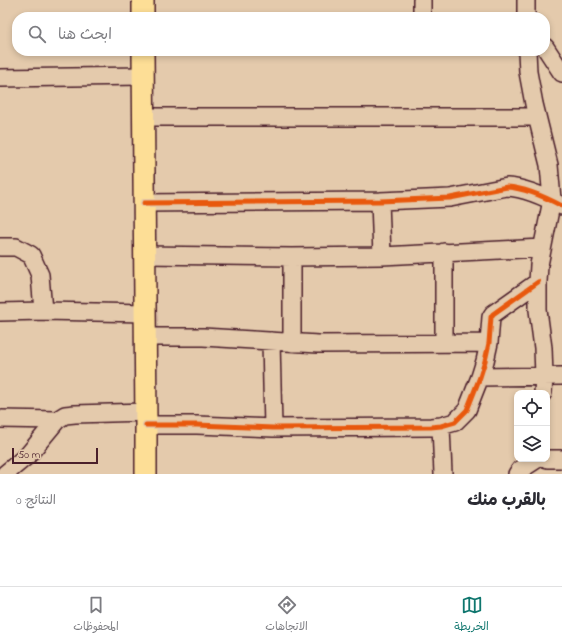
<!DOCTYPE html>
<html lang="ar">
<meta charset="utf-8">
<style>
:root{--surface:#fff;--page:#f7f7f7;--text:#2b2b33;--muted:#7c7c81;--line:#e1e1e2;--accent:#0f766e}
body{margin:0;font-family:"Indie Flower","Playpen Sans Arabic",sans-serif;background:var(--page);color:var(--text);direction:rtl}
.controls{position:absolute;right:12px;bottom:12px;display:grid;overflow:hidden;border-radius:8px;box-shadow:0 2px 6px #0003}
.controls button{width:36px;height:36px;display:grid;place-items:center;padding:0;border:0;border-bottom:1px solid var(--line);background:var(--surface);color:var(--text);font:20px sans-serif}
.scale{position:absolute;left:12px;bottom:10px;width:86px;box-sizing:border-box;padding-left:4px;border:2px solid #4a1f2b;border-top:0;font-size:11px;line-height:14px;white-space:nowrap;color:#4a1f2b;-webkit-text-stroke:3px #e4caac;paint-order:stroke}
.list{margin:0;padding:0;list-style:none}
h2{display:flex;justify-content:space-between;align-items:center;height:52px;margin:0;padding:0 16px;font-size:17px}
h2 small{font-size:13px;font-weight:400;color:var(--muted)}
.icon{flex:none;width:22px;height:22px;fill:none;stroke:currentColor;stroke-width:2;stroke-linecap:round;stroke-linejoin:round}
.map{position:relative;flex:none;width:562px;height:474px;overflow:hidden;direction:ltr}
.search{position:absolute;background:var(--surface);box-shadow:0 2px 6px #0003;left:12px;right:12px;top:12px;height:44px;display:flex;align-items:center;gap:10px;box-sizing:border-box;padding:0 14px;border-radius:16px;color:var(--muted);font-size:15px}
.sheet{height:112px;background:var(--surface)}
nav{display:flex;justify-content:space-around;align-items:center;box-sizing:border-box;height:56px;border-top:1px solid var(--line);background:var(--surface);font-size:11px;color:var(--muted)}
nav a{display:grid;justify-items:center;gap:2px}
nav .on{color:var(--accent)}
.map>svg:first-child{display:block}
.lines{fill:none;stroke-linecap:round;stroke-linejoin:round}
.minor-casing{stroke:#4a1f2b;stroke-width:20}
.major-casing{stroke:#4a1f2b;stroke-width:24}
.minor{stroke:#e4caac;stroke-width:17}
.major{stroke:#fdde96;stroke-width:21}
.cycleway-casing{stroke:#e4caac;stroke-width:8}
.cycleway{stroke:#e8590c;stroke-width:5}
</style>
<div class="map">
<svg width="562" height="474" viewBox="0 0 562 474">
<rect width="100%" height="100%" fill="#e4caac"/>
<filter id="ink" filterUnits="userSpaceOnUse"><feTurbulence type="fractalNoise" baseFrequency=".025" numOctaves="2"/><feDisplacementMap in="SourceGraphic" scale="8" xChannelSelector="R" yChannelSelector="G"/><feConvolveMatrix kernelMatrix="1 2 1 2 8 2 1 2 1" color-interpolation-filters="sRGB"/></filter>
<g filter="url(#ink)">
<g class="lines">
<!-- minor casing -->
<g class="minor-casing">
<path id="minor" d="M422 0V17
M526 17V0
M545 47 562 73
M527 51 528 72 534 104 549 165 551 188 552 200 539 265 538 282V310L543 348 544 376 543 393
M0 78 143 76
M143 117H537
M144 203 380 201 450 198 507 187C524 188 547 198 562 206
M0 247H16L31 255 40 275 43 311
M444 252V343
M145 255 292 257 382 256 380 201
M382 256 542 248
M292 257V343
M0 312 43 311 146 313
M145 337H203L318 344 489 343
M271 341 273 428
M480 377 562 376
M0 419 57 420 65 415 75 414 146 412
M146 425H197L273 428 431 427 441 426 455 422 467 410 480 377 485 361 489 343 491 317 493 314 538 282
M441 426 443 474
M547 459H562
M5 474 28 455 57 420
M517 474 520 470 537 459"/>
</g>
<!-- major casing -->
<g class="major-casing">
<path id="major" d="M143 0V17
M143 51 146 425V474"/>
</g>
<!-- minor -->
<use href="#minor" class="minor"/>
<!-- major -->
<use href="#major" class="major"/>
<!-- cycleway casing -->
<g class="cycleway-casing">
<path id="cycleway" d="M144 203 380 201 450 198 507 187C524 188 547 198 562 206
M146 425H197L273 428 431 427 441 426 455 422 467 410 480 377 485 361 489 343 491 317 493 314 538 282"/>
</g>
<!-- cycleway -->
<use href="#cycleway" class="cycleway"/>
</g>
</g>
</svg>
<div class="controls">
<button><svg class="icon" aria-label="locate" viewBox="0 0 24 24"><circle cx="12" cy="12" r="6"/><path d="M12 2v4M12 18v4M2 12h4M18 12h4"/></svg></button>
<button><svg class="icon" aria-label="layers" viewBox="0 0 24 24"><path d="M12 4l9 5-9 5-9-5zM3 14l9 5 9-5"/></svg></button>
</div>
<div class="scale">50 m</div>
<div class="search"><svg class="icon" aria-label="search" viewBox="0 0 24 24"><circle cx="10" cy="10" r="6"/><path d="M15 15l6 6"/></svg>ابحث هنا</div>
</div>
<section class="sheet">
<h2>بالقرب منك<small>النتائج: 0</small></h2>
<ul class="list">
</ul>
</section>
<nav>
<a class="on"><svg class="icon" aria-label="map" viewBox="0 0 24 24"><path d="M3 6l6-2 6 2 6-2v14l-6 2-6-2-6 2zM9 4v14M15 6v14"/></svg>الخريطة</a>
<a><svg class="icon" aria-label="directions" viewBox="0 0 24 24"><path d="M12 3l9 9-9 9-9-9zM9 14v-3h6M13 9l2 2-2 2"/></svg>الاتجاهات</a>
<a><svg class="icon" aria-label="saved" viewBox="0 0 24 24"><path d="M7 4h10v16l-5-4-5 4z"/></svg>المحفوظات</a>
</nav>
